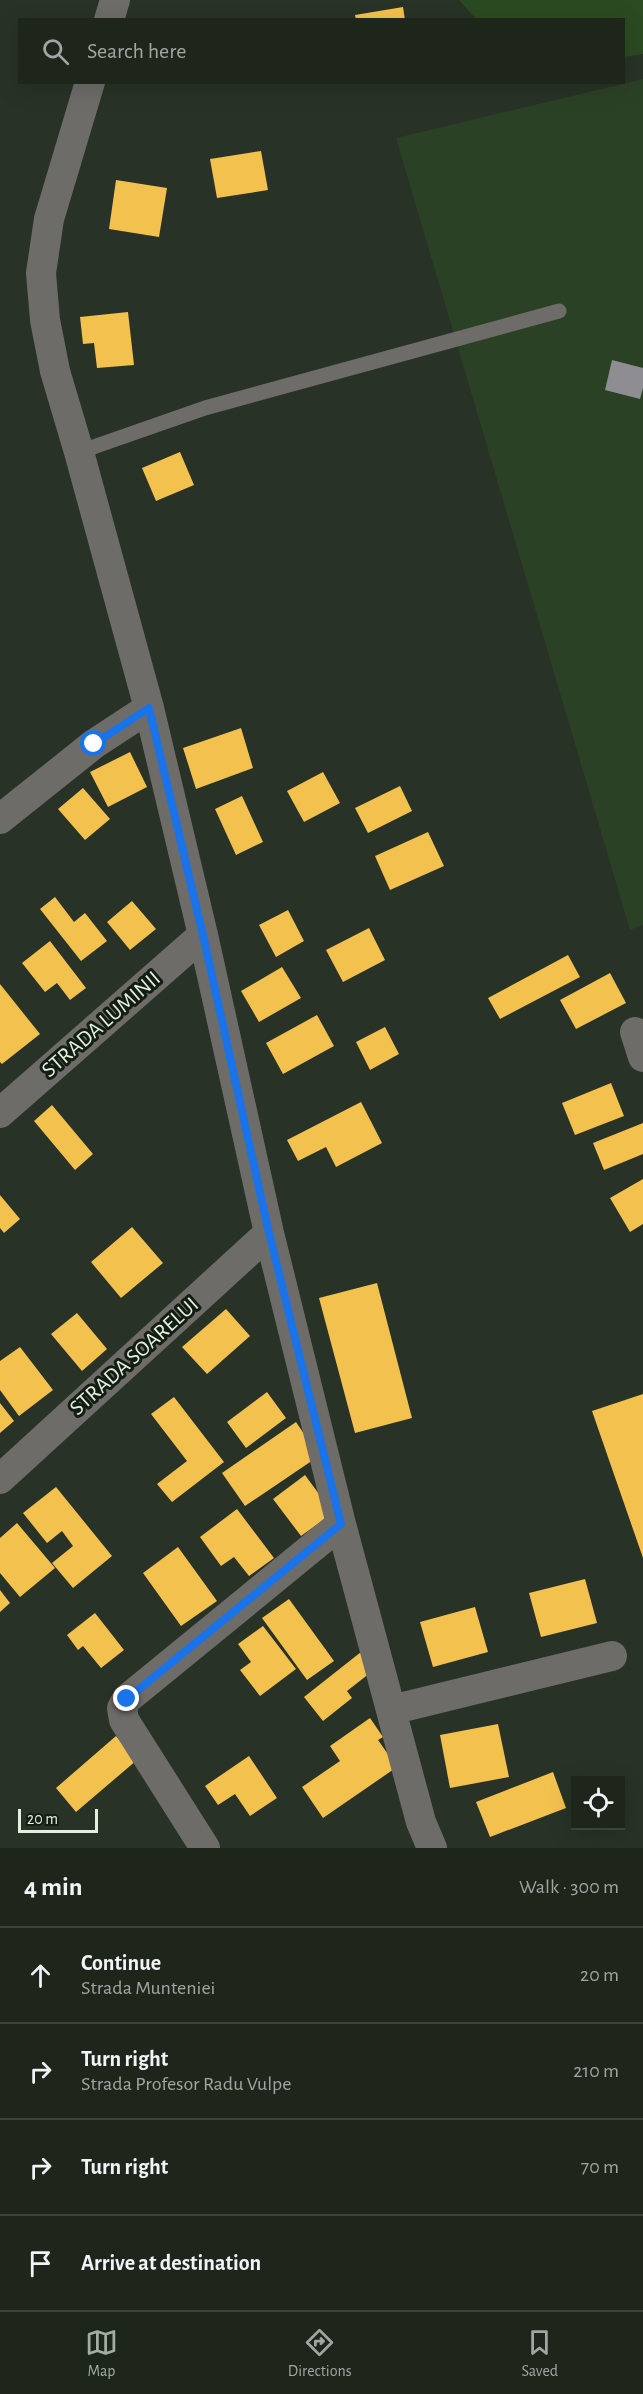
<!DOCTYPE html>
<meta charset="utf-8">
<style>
:root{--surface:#1e261c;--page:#2b3229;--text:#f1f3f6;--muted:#a1a5a3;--line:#3c433b;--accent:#a2ae9f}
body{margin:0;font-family:"Alegreya Sans",sans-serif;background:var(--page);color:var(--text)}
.controls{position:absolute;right:18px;bottom:18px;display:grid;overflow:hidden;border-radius:0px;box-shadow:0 6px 24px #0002}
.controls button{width:54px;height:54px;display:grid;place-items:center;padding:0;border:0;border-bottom:2px solid var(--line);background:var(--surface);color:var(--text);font:30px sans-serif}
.scale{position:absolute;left:18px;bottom:15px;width:80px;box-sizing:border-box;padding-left:6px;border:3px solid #e3f0e0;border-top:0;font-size:16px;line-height:21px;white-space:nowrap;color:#e3f0e0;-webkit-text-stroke:4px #141d12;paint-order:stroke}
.stop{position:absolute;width:18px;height:18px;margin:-14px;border:4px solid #1a73e8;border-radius:50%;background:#fff}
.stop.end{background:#1a73e8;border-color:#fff;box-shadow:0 2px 6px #0008}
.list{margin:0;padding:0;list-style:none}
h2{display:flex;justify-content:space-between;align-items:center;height:78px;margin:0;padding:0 24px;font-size:26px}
h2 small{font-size:20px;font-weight:400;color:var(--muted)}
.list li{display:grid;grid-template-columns:39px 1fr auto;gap:18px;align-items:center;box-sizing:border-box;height:96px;padding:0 24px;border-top:2px solid var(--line)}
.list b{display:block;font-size:22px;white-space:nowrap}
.list p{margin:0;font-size:20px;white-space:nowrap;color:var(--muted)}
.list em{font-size:20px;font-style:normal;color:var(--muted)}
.icon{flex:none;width:33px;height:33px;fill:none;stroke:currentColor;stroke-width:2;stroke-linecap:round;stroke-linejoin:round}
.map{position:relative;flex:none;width:643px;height:1848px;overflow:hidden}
.search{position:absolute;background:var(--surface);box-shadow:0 6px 24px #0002;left:18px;right:18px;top:18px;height:66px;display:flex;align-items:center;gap:15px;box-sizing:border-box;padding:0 21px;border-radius:0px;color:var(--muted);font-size:22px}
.sheet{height:462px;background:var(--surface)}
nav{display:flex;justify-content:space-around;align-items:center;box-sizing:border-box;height:84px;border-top:2px solid var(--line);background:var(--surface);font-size:16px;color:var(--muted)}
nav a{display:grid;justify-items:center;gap:3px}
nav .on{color:var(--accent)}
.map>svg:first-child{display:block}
.built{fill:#2b4125}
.green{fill:#2a4a21}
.homes{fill:#f2c14e}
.industry{fill:#8d8d92}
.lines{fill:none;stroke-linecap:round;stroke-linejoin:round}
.service{stroke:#6d6c69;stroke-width:15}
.minor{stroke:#6d6c69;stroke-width:30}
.route{stroke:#1a73e8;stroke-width:8}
.labels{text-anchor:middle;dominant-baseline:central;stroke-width:6;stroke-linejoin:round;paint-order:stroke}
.street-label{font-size:22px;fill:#e3f0e0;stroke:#141d12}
</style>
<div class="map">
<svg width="643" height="1848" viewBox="0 0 643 1848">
<rect width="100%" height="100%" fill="#283226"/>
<!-- built -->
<path class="built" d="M643 79V925L630 930 396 138Z"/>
<!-- green -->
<path class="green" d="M459 0H643V54L624 57V20L476 19Z"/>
<!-- homes -->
<path class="homes" d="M403 7 405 20H356L355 15Z
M261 151 268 190 217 198 210 159Z
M116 180 167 188 159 237 109 229Z
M128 312 134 365 97 368 94 343 83 344 80 317Z
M180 452 194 485 156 501 142 468Z
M241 728 253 768 196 789 183 748Z
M130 752 147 787 108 807 90 772Z
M323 772 340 803 304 822 287 791Z
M400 786 412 811 368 833 355 808Z
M83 788 110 819 85 840 58 809Z
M242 796 263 842 236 855 215 809Z
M428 832 444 866 390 890 375 856Z
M55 897 74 922 85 913 107 941 81 961 40 909Z
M132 901 156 929 130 950 107 922Z
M288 910 304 941 276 957 259 925Z
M369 928 385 960 343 982 326 950Z
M50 941 86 988 70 1000 57 983 45 992 22 963Z
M568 955 580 977 500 1019 488 998Z
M282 967 301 998 259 1022 241 991Z
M610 973 626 1003 576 1029 560 1000Z
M0 984 40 1034 2 1064 0 1062Z
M317 1015 334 1046 283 1074 266 1043Z
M385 1027 399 1054 370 1070 356 1042Z
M611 1083 624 1116 575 1135 562 1103Z
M361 1102 382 1143 336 1167 326 1147 298 1161 287 1140Z
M52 1105 93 1154 75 1170 34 1121Z
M643 1123V1154L604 1170 593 1143Z
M643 1179V1224L630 1232 610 1198Z
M0 1195 20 1219 4 1233 0 1228Z
M132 1227 163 1263 121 1298 91 1262Z
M377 1283 412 1418 355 1433 319 1298Z
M226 1309 250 1336 207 1374 182 1347Z
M77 1313 107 1349 82 1371 51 1334Z
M20 1347 53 1390 19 1416 0 1390V1361Z
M267 1392 286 1418 246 1448 227 1422Z
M643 1394V1558L592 1411Z
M174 1397 224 1462 172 1502 157 1484 187 1461 151 1414Z
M0 1403 14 1421 0 1433Z
M296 1422 319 1456 245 1506 222 1473Z
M305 1475 333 1513 301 1536 273 1499Z
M56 1487 112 1556 73 1588 52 1563 73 1546 62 1531 47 1543 23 1513Z
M237 1509 274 1558 249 1576 234 1557 221 1566 200 1537Z
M17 1523 55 1568 20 1597 0 1573V1538Z
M178 1547 217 1601 181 1626 143 1573Z
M585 1579 597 1623 541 1637 529 1593Z
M0 1590 10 1603 0 1612Z
M289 1599 334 1661 307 1680 262 1618Z
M475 1607 488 1652 433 1667 420 1622Z
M95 1613 124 1650 101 1668 83 1646 78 1650 67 1635Z
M263 1626 296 1669 260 1696 240 1670 251 1662 238 1644Z
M361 1652 370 1673 347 1691 352 1698 323 1721 304 1697Z
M370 1718 383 1737 378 1740 397 1767 323 1818 302 1787 340 1761 330 1746Z
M498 1724 509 1777 450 1788 440 1735Z
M116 1736 137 1760 76 1812 56 1788Z
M249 1756 277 1798 250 1816 235 1794 218 1805 205 1786Z
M553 1772 566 1808 490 1837 476 1802Z"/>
<!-- industry -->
<path class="industry" d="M612 360 643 368V388L640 399 605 390Z"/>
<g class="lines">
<!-- service -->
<path class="service" d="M79 452 205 408 559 311"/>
<!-- minor -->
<path class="minor" d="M109 20 115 0
M90 82 49 219 41 273 45 320 55 371 79 452 149 708 203 935 269 1233 341 1524 421 1822 432 1848
M0 819 94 744 149 708
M635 1032 643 1057
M0 1113 203 935
M0 1479 269 1233
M391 1710 612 1656
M205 1848 124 1720 122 1708 127 1699 341 1524"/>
</g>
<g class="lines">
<!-- route -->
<path class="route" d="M94 744 149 708 203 935 269 1233 341 1524 127 1699"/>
</g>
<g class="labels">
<!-- street labels -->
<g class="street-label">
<text transform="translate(101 1024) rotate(-41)">STRADA LUMINII</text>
<text transform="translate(134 1356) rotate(-42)">STRADA SOARELUI</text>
</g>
</g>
</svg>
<div class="controls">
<button><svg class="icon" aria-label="locate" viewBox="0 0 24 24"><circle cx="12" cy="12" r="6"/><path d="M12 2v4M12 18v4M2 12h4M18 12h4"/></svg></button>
</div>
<div class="scale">20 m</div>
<div class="stop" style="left:94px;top:744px"></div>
<div class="stop end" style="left:127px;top:1699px"></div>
<div class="search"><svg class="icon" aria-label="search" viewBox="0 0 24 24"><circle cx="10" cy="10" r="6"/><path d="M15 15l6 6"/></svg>Search here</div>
</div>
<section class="sheet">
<h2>4 min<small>Walk · 300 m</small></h2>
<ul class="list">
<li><svg class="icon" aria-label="ahead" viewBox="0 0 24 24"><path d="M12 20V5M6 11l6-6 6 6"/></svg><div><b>Continue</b><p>Strada Munteniei</p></div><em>20 m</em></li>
<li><svg class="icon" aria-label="right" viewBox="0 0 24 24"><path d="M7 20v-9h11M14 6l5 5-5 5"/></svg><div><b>Turn right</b><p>Strada Profesor Radu Vulpe</p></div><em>210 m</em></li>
<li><svg class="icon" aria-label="right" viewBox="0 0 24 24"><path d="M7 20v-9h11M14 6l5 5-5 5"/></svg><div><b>Turn right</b></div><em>70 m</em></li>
<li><svg class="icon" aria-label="arrive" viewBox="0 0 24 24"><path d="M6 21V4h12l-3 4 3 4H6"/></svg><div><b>Arrive at destination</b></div></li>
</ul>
</section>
<nav>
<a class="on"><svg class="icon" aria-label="map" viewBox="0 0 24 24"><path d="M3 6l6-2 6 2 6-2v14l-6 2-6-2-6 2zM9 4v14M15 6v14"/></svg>Map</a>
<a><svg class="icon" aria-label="directions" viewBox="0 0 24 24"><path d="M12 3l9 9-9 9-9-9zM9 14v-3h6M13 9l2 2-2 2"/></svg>Directions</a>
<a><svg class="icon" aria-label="saved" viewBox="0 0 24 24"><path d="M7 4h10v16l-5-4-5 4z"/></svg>Saved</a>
</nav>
